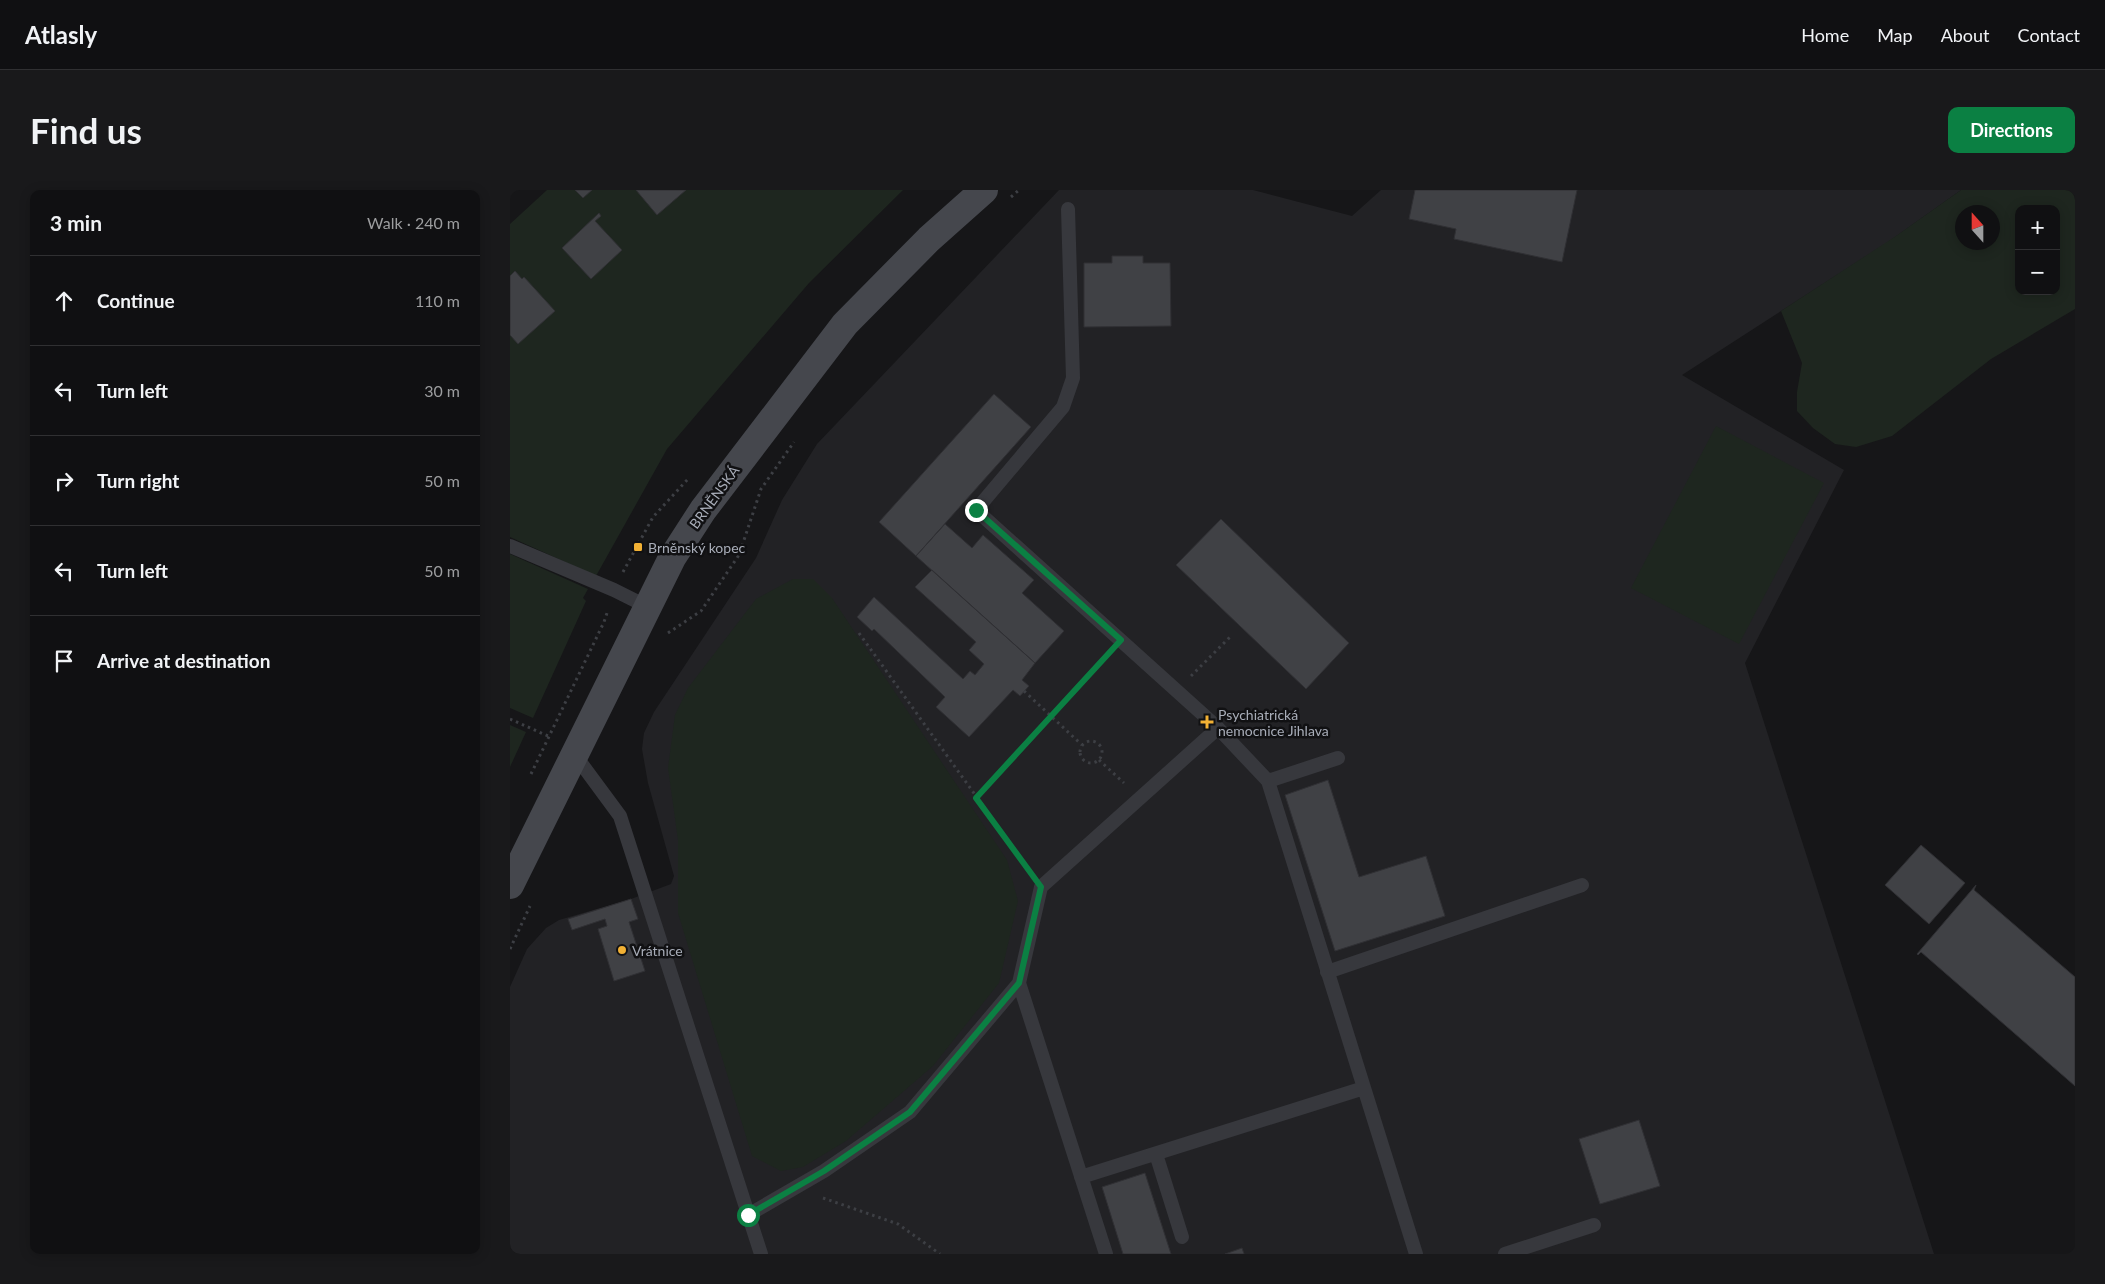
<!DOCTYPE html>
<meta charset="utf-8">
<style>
:root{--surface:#101012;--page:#19191b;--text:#f1f3f6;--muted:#9c9d9f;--line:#303032;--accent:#0b8043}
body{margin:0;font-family:Lato,sans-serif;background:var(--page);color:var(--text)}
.controls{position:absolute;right:15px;top:15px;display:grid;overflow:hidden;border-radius:10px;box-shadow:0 2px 12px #0003}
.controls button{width:45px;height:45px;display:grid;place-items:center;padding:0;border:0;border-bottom:1px solid var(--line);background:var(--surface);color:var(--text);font:25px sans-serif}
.compass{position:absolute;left:1445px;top:15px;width:45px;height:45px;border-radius:50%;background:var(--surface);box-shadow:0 2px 12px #0003;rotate:339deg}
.stop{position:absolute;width:15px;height:15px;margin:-11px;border:4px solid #0b8043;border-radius:50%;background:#fff}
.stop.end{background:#0b8043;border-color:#fff;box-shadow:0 1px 5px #0008}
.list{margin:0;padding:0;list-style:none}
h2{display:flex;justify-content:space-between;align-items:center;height:65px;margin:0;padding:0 20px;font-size:21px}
h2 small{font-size:16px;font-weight:400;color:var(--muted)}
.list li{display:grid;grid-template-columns:32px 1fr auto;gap:15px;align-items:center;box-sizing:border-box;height:90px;padding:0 20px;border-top:1px solid var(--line)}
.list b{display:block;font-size:19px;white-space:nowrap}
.list em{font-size:16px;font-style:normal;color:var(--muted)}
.icon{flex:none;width:28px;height:28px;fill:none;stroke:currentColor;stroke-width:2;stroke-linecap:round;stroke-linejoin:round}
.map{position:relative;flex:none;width:1565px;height:1064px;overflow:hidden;border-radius:10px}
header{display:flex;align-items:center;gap:30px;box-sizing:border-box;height:70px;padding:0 25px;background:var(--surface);border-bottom:1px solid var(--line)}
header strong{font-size:24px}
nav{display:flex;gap:28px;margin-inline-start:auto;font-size:18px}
.intro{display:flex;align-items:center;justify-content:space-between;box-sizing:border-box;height:120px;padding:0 30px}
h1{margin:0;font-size:35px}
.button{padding:12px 22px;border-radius:10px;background:var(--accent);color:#fff;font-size:18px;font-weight:700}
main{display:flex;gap:30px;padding:0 30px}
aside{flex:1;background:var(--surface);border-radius:10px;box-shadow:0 2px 12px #0003}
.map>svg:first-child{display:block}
.built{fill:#222225}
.green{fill:#1e261f;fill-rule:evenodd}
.building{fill:#404145;stroke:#303034}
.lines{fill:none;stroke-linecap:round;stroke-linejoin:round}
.path{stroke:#3d3f44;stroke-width:3;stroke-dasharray:2.5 4;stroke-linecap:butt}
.service{stroke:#37383d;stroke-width:14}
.secondary{stroke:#45474d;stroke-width:28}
.route{stroke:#0b8043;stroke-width:6}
.poi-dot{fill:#f2b134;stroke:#111113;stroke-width:2}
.labels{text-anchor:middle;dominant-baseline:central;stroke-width:5;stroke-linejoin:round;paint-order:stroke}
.street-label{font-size:14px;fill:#a8adb8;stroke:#111113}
.poi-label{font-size:14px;fill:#a8adb8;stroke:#111113;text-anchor:start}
</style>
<header>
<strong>Atlasly</strong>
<nav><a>Home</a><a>Map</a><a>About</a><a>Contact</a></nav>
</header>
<div class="intro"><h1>Find us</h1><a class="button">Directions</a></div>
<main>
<aside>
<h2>3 min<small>Walk · 240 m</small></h2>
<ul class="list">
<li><svg class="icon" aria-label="ahead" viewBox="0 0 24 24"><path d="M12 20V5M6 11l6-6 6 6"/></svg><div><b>Continue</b></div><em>110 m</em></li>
<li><svg class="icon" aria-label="left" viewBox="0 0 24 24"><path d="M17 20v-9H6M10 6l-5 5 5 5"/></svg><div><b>Turn left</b></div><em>30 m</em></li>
<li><svg class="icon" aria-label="right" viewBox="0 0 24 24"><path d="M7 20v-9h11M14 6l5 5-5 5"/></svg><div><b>Turn right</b></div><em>50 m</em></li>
<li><svg class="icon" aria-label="left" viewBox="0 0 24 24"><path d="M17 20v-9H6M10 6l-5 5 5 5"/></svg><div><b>Turn left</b></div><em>50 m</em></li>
<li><svg class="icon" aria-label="arrive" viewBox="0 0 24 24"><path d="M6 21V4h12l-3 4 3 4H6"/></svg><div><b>Arrive at destination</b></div></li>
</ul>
</aside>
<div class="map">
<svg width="1565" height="1064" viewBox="0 0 1565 1064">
<rect width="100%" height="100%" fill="#161618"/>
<!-- built -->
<path class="built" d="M549 0H743L842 26 871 0H1451L1378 52 1172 185 1334 280 1235 473 1424 1064H0V797L17 759 36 738 49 730 121 709 161 694 164 686 138 593 132 559 134 543 144 522 246 368 272 310 307 254Z"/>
<!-- green -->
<path class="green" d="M37 0H393L299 93 157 259 86 386 0 347V34Z
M1451 0H1565V119L1481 169 1382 246 1346 257 1325 254 1303 238 1287 221V202L1292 173 1271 121 1386 46ZM1509 19H1546V101H1509ZM1482 22V52H1452V22Z
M1206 236 1314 293 1229 454 1121 398Z
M0 364 78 399 73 408 76 411 23 528 0 518Z
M283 389H303L322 408 497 670 508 711 489 793 423 876 336 951 293 977 271 981 242 966 168 723V650L158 578 165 525 178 498 246 409Z
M0 535 16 542 0 577Z"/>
<!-- building -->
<path class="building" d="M65 0H82L73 8Z
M126 0H176L147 25Z
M905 0H1067L1052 72 944 49 946 39 899 29Z
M89 23 91 26 85 31 112 60 81 89 52 58Z
M602 66H633V73H660L661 136 574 137V73H602Z
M5 81 12 89 14 87 45 121 8 154 0 145V86Z
M484 204 521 237 406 366 369 332Z
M711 329 839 453 796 499 666 375Z
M435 334 462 358 473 345 524 390 512 403 554 441 525 473 406 366Z
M422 380 525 473 512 490 519 496 510 506 503 500 459 547 426 517 435 507 364 439 362 441 347 427 364 407 453 489 460 481 465 485 474 474 459 460 466 452 405 397Z
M818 590 849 687 916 666 935 726 825 761 775 605Z
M1411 655 1455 693 1419 734 1375 695Z
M1466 695 1464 700 1565 787V896L1411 762 1408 765 1407 764Z
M121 709 128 729 119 732 135 781 104 791 88 739 97 736 95 729 62 740 58 729Z
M1129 930 1150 996 1090 1014 1069 949Z
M635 983 661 1064H613L592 997Z
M732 1058 734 1064H715Z"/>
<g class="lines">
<!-- path -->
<path class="path" d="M501 7 509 0
M113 382 143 327 178 289
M158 443 191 421 229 365 251 299 284 252
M349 443 519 680
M681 486 721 446
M514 501 572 555
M0 529 38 546
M570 562a11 11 0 1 1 22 0a11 11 0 1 1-22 0Z
M589 570 614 593
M21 584 94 432 98 420
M466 608 595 466
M0 759 20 716
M313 1008 388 1034 430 1064"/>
<!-- service -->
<path class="service" d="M558 19 563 188 553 217 466 320 708 538 758 591 906 1064
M0 356 104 400 138 417
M65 565 110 626 251 1064
M758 591 828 568
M817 782 1072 695
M509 793 596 1064
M646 964 672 1047
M571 987 854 898
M238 1025 314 981 400 922 509 793 531 697 708 538
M995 1064 1084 1035"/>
<!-- secondary -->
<path class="secondary" d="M0 695 162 368 193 320 335 134 419 49 474 0"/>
</g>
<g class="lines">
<!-- route -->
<path class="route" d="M238 1025 314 981 400 922 509 793 531 697 466 608 611 450 466 320"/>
</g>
<!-- markers -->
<g class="poi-dot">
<rect x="123" y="352" width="10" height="10" rx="2.5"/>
<path d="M694.5 524.5h5v5h5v5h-5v5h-5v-5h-5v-5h5z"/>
<circle cx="112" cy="760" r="5"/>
</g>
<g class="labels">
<!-- street labels -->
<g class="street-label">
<text transform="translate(204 307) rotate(-54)">BRNĚNSKÁ</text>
</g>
<!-- poi labels -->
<g class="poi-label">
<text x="138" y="357">Brněnský kopec</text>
<text x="708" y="524">Psychiatrická<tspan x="708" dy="16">nemocnice Jihlava</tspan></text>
<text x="122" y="760">Vrátnice</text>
</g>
</g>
</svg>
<div class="controls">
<button>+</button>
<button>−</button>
</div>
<svg class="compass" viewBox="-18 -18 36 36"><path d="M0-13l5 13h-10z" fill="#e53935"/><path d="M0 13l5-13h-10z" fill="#9c9d9f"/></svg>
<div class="stop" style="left:238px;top:1025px"></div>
<div class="stop end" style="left:466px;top:320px"></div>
</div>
</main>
